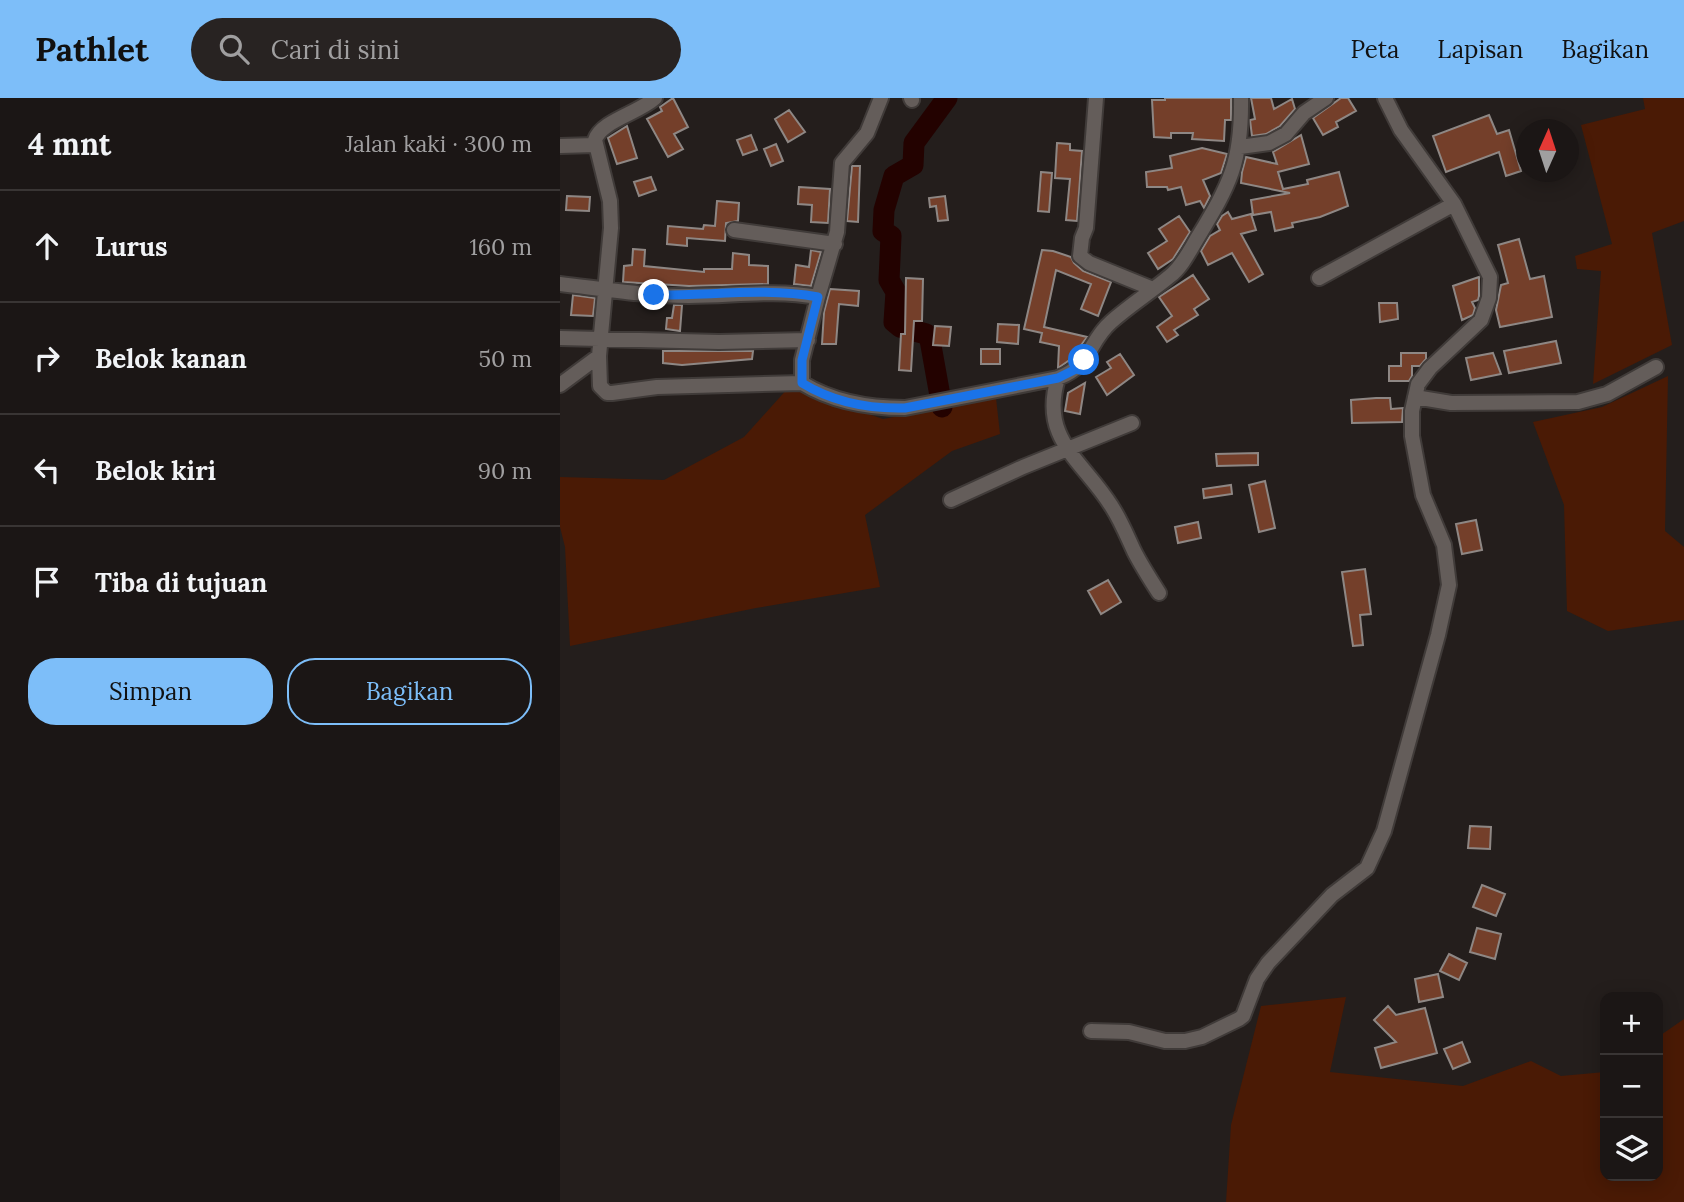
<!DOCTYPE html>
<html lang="id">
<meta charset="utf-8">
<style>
:root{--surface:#1b1615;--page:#282322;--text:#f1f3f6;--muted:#a09fa0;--line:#393534;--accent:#7dbef9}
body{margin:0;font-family:Lora,serif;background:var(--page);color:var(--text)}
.controls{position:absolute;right:21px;bottom:21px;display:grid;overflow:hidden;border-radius:14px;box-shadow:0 4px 18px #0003}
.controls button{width:63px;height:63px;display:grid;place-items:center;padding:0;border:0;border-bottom:2px solid var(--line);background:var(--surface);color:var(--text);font:35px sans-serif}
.compass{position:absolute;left:956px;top:21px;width:63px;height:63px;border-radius:50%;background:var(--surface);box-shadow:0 4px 18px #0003;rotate:3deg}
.stop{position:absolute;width:21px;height:21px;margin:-16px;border:5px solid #1a73e8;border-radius:50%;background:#fff}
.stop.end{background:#1a73e8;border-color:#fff;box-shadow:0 2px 7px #0008}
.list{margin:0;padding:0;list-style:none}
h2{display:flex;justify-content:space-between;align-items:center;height:91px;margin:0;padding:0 28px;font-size:30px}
h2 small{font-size:23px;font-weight:400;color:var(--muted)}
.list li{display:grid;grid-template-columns:46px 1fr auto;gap:21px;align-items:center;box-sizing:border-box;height:112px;padding:0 28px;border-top:2px solid var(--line)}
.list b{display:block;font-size:26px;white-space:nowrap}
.list em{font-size:23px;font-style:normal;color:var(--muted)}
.actions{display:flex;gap:14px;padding:21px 28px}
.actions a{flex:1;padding:16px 0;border:2px solid var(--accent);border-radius:28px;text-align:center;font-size:24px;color:var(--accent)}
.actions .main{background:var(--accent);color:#111}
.icon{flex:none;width:38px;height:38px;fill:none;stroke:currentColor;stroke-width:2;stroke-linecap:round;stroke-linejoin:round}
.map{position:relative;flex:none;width:1124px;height:1104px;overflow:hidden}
header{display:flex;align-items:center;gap:42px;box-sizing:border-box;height:98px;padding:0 35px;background:var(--accent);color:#111}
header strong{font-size:33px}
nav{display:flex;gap:38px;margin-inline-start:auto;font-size:24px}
.search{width:490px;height:63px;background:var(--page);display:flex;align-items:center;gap:18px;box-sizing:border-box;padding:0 24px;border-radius:38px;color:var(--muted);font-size:26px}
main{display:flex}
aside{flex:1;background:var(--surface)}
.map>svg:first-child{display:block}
.green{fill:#4a1a05}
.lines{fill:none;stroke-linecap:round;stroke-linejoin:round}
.river{stroke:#230200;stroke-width:21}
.building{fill:#743f2a;stroke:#8e8784;stroke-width:2}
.minor-casing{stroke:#403b39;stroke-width:18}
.minor{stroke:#645d5a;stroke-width:14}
.route{stroke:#1a73e8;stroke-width:9}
</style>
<header>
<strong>Pathlet</strong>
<div class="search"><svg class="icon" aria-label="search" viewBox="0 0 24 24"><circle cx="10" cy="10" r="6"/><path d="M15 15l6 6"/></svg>Cari di sini</div>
<nav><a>Peta</a><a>Lapisan</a><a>Bagikan</a></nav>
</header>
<main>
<aside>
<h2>4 mnt<small>Jalan kaki · 300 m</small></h2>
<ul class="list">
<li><svg class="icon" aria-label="ahead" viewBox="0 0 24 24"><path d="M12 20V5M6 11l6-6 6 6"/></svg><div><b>Lurus</b></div><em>160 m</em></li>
<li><svg class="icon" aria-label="right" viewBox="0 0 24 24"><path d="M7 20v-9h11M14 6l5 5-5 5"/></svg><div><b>Belok kanan</b></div><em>50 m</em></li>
<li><svg class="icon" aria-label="left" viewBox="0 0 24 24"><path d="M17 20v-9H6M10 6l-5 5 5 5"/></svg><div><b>Belok kiri</b></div><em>90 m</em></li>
<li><svg class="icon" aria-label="arrive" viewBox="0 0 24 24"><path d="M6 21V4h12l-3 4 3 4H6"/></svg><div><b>Tiba di tujuan</b></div></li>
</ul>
<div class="actions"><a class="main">Simpan</a><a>Bagikan</a></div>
</aside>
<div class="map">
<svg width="1124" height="1104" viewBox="0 0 1124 1104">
<rect width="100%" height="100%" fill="#241e1c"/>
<!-- green -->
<path class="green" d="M1083 0H1124V123L1092 135 1112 247 1033 286 1041 173 1017 171 1015 158 1052 146 1021 27 1085 11Z
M1108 278 1105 433 1124 449V522L1048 533 1007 513 1004 407 973 324 1042 309Z
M229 289 323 321 436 300 440 336 392 353 305 417 320 489 196 510 10 548 5 449 0 429V379L104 382 184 339Z
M786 899 770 974 903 988 971 963 1001 978 1045 974V1078H1098V939L1124 921V1104H666L671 1027 701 908Z"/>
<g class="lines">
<!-- river -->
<path class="river" d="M382 309 370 242 366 236 340 229 334 224 336 194 329 182 331 138 323 133 324 112 334 78 353 67 354 45 387 0"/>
</g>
<!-- building -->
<path class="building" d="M113 0 128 29 114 36 123 51 108 59 87 21 102 13 100 9Z
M605 0H671V22H665L664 43 632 41 633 35H611V40L594 39 592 2H605Z
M691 0H711L714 11 732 1 735 11 720 28 706 36 692 38 690 22 695 21Z
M781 0H788L796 13 776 24 778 29 763 37 753 20Z
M229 12 245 34 228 44 215 21Z
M929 17 937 36 949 32 961 73 946 78 939 54 886 74 873 38Z
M67 28 77 60 57 66 48 40Z
M191 37 197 52 183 57 177 42Z
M741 37 749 66 718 74 723 91 748 86 747 82 779 74 788 108 760 119 732 125 733 129 715 133 711 114 693 117 691 102 730 95 681 85 682 74 686 59 717 66 713 54Z
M497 45 510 46V52L522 53 517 123 506 122 510 81 495 80Z
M216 46 223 63 211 68 204 51Z
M642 50 667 56 661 75 643 82 650 98 644 110 640 103 626 107 621 89 608 92 607 89H587L586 74 612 70 610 58Z
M292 68H300L298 124 287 123Z
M481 74 492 75 489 114 478 113Z
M91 79 96 92 79 98 74 84Z
M239 89 270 91 268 125 251 124 252 107 238 106Z
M7 98 30 99 29 113 6 112Z
M385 98 388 122 378 123 376 108 370 109 369 100Z
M157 103 179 105 178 123 166 125 165 143 127 140V148L107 146 108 128 143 131 144 127 155 128Z
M668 114 672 121 691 116 696 132 681 136 703 176 689 184 672 155 648 167 641 153 650 138 660 132 657 126 662 118Z
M619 118 630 134 613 161 598 171 588 155 607 143 599 131Z
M959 141 970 181 984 178 992 219 940 229 936 212 941 187 948 185 938 147Z
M73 151 85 152 84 168 144 174V171H172L173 155 189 157V167L208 168V186L129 188 63 184 64 168 72 167Z
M251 152 261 154 251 188 234 186 236 167 249 169Z
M482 152 493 153 511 159 514 165 523 173 551 184 538 218 521 211 531 186 496 172 484 229 527 239 511 261 498 270 499 248 480 244 482 235 464 231Z
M633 177 649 201 634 211 638 217 614 232 618 237 607 244 597 229 612 218 599 199Z
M919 179V198L918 202 912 204 915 210 913 217 902 222 893 188Z
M346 180 363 181 362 223H354L351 273 339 272 341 236H345Z
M270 191 299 193 298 208 279 206 276 246H262L264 214Z
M13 197 35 200 33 218 11 217Z
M819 205H837L838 221 820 224Z
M114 207H122L120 233 106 231 107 220H112Z
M438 226 459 227 458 246 437 244Z
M375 228 391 229 389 248 373 247Z
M996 243 1001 265 949 275 944 253Z
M421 251H440V266H421Z
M103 253H193L192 261 122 267 103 265Z
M841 255H866V261L860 268H852V278L849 283H829V268H841Z
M933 255 941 276 911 282 906 260Z
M560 256 574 277 547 297 536 279 551 270 547 264Z
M525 285 520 316 505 313 508 295Z
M816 300H830L831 311 843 310 842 324 792 325 791 302Z
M698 355V367L657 368 656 356Z
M705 383 715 430 699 434 689 387Z
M671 387 672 396 644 400 643 391Z
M916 422 922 452 902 456 896 426Z
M638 424 641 440 618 445 615 429Z
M805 471 811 516 800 517 803 547 793 548 782 474Z
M548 482 561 504 541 516 528 493Z
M910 728 931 729 930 751 908 750Z
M922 787 945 796 936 818 913 809Z
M917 830 941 836 935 861 910 854Z
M889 856 907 865 899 882 880 873Z
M878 876 883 899 859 904 855 881Z
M828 908 836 917 865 910 877 955 821 970 815 950 836 944 814 922Z
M902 944 910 964 893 971 884 951Z"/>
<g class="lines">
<!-- minor casing -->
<g class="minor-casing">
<path id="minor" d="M95 0C79 15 41 23 35 42L50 103 51 130 39 258 40 288 47 295H52L97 289 242 285
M351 0 352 2
M536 0 526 130 522 140 520 158 529 165 593 191
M0 48 35 47
M680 49 709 45 726 36 744 15 766 0
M174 132 275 146
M759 180 894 106
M0 186C43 191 86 198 129 198 174 198 212 191 258 199L242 262V285C273 304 309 310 345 310L498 280C532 267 528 244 551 224 570 207 591 194 610 178 622 169 630 152 638 139 670 86 682 64 681 0
M258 199 277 134 282 65 307 35 321 0
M0 240 159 244 248 242
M498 280C479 342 524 363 552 409 561 423 567 438 574 453 581 467 590 481 599 495
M0 287 39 258
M855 299 891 305 1018 304 1047 296 1096 269
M391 402 463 369 572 325
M531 933 569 934 605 943H625L642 939 679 921 683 918 697 881 708 865 772 797 807 770 824 733 878 537 889 487 884 447 863 397 852 338V313L858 286 870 270 921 222 929 200 930 179 894 106 841 32 825 0"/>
</g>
<!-- minor -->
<use href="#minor" class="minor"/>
</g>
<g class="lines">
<!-- route -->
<path class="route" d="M94 197C149 198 204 189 258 199L242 262V285C273 304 309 311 345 310L498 280 516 271 524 262"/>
</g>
</svg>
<div class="controls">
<button>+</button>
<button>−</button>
<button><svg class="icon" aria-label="layers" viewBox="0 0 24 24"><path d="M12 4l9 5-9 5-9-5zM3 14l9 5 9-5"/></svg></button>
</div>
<svg class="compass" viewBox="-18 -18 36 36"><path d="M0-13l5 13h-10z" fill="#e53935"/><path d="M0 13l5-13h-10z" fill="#a09fa0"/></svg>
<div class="stop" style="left:524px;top:262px"></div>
<div class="stop end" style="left:94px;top:197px"></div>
</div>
</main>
